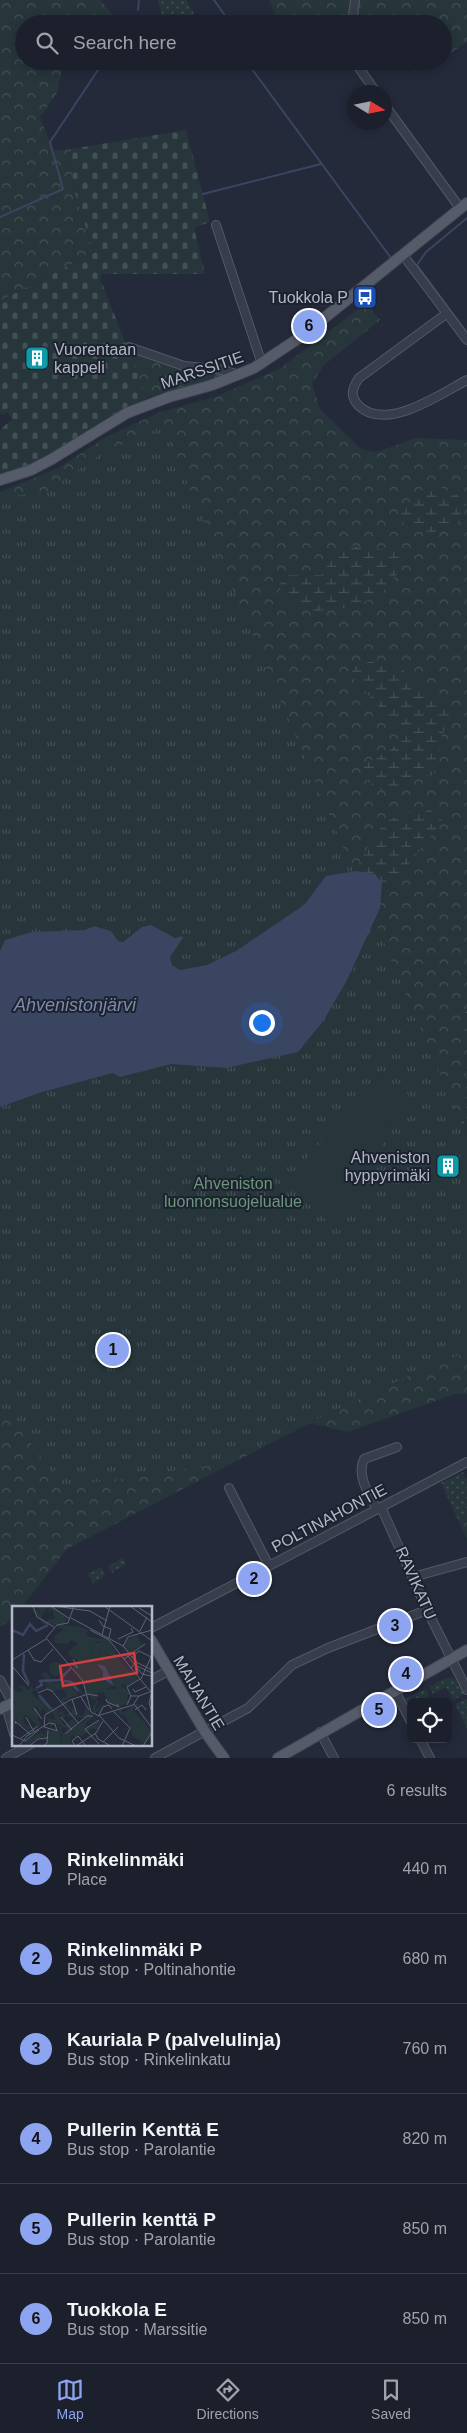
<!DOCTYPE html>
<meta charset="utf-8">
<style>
:root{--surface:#1b202c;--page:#282d38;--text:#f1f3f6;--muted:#a0a3a9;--line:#393e48;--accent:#8da5f1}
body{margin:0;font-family:Arial,sans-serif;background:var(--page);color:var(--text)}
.controls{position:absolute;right:15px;bottom:15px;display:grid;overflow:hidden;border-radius:8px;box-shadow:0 2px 12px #0003}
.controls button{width:45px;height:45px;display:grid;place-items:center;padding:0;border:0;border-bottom:1px solid var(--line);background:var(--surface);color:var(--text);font:25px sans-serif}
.compass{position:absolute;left:347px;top:85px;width:45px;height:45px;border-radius:50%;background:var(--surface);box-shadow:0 2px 12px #0003;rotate:100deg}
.you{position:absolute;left:261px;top:1022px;width:18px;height:18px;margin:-12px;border:4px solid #fff;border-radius:50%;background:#1a73e8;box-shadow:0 0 0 8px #1a73e833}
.badge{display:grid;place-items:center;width:32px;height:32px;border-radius:50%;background:var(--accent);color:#111;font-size:16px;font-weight:700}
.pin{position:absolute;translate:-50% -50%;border:2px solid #fff;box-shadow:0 1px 5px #0006}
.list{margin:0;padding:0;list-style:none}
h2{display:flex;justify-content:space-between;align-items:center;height:65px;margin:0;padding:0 20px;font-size:21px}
h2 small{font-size:16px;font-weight:400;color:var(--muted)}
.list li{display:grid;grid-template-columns:32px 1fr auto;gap:15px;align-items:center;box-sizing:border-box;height:90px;padding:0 20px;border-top:1px solid var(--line)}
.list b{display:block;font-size:19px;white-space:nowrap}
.list p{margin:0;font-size:16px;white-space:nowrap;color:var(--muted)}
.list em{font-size:16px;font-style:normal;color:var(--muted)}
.icon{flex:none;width:28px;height:28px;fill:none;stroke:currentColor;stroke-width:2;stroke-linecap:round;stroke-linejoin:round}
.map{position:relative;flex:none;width:467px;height:1758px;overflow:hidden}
.search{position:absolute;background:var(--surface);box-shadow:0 2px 12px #0003;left:15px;right:15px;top:15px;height:55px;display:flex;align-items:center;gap:12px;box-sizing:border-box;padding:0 18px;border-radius:28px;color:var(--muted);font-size:19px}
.sheet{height:605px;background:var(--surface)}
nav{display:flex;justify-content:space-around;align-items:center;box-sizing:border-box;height:70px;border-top:1px solid var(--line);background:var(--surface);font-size:14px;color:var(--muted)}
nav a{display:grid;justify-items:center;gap:2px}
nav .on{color:var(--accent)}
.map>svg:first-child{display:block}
.grass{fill:url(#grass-dots)}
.forest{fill:url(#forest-crowns)}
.wetland{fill:url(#wetland-marsh)}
.cemetery{fill:url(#cemetery-stones)}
.park{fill:url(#park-tufts)}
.pitch{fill:#26363b}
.water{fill:#3a4562}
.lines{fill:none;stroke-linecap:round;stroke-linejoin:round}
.stream{stroke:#3a4562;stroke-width:2}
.minor-casing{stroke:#535865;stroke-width:10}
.major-casing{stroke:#414653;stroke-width:12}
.minor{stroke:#383d4b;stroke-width:8}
.major{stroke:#565b6a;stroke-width:10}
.labels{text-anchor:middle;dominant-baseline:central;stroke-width:4;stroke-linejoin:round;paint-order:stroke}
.poi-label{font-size:16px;fill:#b3b8c6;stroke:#1d222f;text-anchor:end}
.street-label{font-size:16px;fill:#b3b8c6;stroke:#1d222f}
.park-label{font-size:16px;fill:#6b967b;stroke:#1d222f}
.water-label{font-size:18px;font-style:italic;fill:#7c8aac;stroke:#1d222f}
.inset-river{fill:none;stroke:#3a4562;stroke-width:2.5}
.inset-road{fill:none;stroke:#5d6372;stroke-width:1}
.view{fill:#d13e40;fill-opacity:0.15;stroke:#d13e40;stroke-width:2.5}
.inset-edge{fill:none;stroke:#b3b8c6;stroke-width:2.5}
</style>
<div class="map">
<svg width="467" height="1758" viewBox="0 0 467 1758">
<defs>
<pattern id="grass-dots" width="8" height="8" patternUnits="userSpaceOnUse" patternTransform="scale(1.25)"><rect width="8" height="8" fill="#26363b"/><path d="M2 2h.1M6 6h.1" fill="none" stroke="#435156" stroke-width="1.8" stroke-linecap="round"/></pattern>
<pattern id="forest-crowns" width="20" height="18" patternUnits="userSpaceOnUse" patternTransform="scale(1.25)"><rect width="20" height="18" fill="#26363b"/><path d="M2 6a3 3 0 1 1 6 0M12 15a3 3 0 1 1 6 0" fill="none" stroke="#435156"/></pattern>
<pattern id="wetland-marsh" width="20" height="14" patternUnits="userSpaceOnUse" patternTransform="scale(1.25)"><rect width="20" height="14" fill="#26363b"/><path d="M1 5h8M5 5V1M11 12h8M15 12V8" fill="none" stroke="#435156"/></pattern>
<pattern id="cemetery-stones" width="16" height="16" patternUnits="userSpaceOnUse" patternTransform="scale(1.25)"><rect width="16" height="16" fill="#26363b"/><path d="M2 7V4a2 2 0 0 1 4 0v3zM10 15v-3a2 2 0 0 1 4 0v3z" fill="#435156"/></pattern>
<pattern id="park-tufts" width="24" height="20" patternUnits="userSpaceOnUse" patternTransform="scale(1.25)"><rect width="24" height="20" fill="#26363b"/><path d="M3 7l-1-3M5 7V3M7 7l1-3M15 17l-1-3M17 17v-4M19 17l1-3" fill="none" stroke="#435156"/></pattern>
</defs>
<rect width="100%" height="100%" fill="#242a3a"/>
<!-- grass -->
<path class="grass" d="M158 0H186L193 11 195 24H164Z
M467 1058V1124L461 1138 455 1136Z
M463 1472 467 1480V1513L460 1524 441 1483Z
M123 1558 126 1564 112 1573 108 1566Z
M101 1567 105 1576 93 1583 88 1574Z
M453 1677 465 1694 453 1700 446 1687 433 1694 429 1687 441 1680Z
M426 1689 430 1695 417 1702H411L409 1706 411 1718 403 1700Z
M467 1699V1729L455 1704Z"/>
<!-- forest -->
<path class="forest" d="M0 0H101L119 24H24V61H64L57 93 40 117 53 151 71 149 73 186 94 253 0 301Z
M269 0H467V42L443 58V24H414L407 17 399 24H280Z
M410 61H437L415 72 408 64Z
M366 303 380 320 324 365 312 384 320 409 361 449 376 452 417 438 467 440V1058L464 1113 455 1136 461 1138 467 1124V1394H455L348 1432 310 1423 67 1549 22 1607H14V1618L0 1627V492L58 468 106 437 160 412 215 397 279 369Z
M128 351 181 368 229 374C202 384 175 389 147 398Z
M467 1513V1539L460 1524Z"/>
<!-- wetland -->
<path class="wetland" d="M442 488 457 495 467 503C460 535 433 536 406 527L400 515 419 491Z
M340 545 401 551 402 568 380 595 352 607 310 612 286 602 279 586 287 575H321Z
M375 661 400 667 412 680 431 692 436 702 448 710 450 718 441 737 438 765 432 775 414 779 402 786 381 790C369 785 361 777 364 764L392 749 400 737 399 729 353 678 352 668 359 664Z
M421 810H430L442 819 441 823 405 869 395 885 382 891V883L375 874 356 871 363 854 386 821 407 812Z
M467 1006V1039L461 1028Z"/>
<!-- cemetery -->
<path class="cemetery" d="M186 130 210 222 194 228 205 274H101L100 278 147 398 105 419 38 463 0 475V430L12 419 7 412 3 415 0 412V301L94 253 73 186 71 149Z"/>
<!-- park -->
<path class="park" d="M163 426 467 1137V1352L413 1374 221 1464 62 1487 12 1417 0 1407V498L48 491 98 456Z"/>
<!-- pitch -->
<path class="pitch" d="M379 1074 409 1095 390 1122 381 1147 377 1149 363 1193 335 1228 287 1182Z"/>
<!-- water -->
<path class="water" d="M356 871 375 874 382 883 380 908 347 980 324 1020 298 1052 226 1068 171 1064 120 1077 113 1073 42 1092 0 1107V951L5 940 32 932 85 930 94 926 111 931 118 941 123 942 142 927 151 925 175 938 182 936 183 938 170 957 172 965 180 970 207 965 236 951 304 905 326 876Z"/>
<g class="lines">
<!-- stream -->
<path class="stream" d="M214 0 231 24
M138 10 139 0
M129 24 130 22
M246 61 391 258
M203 194 321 164
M0 217 63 189 50 142 104 61
M467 218 426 252 417 265 467 333"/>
<!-- minor casing -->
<g class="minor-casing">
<path id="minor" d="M352 24 355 0
M354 61 376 92
M384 104 460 208
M216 225 262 364
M403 255 467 340
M446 314 359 378C352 388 350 396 358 405 385 433 440 394 467 380
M129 347 184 366 224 370 239 375
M229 1488 269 1566
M381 1507 427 1610 467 1690
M377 1509C369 1495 356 1475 364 1459L397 1447
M413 1577 467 1562
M151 1628 467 1462
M0 1680 12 1702
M151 1680 168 1671
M395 1691 411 1722
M6 1706 14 1734
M320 1732 334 1758
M420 1739 430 1758
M6 1758 31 1744
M155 1758 248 1708 292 1665 328 1648 427 1610"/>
</g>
<!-- major casing -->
<g class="major-casing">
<path id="major" d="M0 480 31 470 52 459 127 413 169 397 212 385 254 368 302 336 467 203
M151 1640 205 1732 224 1758
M0 1709 14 1702
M278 1758 467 1650"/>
</g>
<!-- minor -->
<use href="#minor" class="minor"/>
<!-- major -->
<use href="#major" class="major"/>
</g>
<!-- icons -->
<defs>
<g id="bus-square" transform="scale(1.25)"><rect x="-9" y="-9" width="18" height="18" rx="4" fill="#1a4fb4" stroke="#1d222f"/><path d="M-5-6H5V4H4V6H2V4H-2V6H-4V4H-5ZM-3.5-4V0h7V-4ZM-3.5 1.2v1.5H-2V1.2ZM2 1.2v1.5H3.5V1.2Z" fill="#fff"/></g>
<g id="building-square" transform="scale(1.25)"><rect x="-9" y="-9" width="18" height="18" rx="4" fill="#0f9aa8" stroke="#1d222f"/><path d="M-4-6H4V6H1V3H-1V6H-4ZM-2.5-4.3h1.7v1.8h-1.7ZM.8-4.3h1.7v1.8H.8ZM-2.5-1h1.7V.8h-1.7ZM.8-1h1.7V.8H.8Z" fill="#fff"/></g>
</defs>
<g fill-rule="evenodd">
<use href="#bus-square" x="365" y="297"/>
<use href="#building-square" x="37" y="358"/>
<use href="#building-square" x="448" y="1166"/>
</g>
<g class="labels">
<!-- poi labels -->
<g class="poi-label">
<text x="348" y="297">Tuokkola P</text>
<text x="54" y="349" text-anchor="start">Vuorentaan<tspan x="54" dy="18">kappeli</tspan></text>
<text x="430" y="1157">Ahveniston<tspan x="430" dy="18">hyppyrimäki</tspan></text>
</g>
<!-- street labels -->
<g class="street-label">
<text transform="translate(202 370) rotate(-19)">MARSSITIE</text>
<text transform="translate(329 1518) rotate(-28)">POLTINAHONTIE</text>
<text transform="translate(416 1583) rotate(66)">RAVIKATU</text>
<text transform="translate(199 1693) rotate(59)">MAIJANTIE</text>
</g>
<!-- park labels -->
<g class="park-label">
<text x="233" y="1183">Ahveniston<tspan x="233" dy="18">luonnonsuojelualue</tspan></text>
</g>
<!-- water labels -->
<g class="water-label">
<text x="75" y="1005">Ahvenistonjärvi</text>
</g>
</g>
<!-- overview -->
<g transform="translate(12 1606)">
<rect width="140" height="140" fill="#242a3a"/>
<path d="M25 88 39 102 48 95 40 101 46 104 45 107 55 104 51 107 54 110 46 114 51 108 46 109 43 103 47 121H53L49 122 50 126 57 131 59 140H49L50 130 41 106 29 98Z" fill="#26363b"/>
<path d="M25 0H36L29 11 34 15 43 12 40 4 35 6 39 0 53 9 54 15 50 19 68 21 76 24 74 30 97 34 109 56 126 73 115 81 111 78 109 80 118 86 115 92 119 99 123 100 125 94 124 98H129L120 104 133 117 140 128V134L138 128 133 137 130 140 132 137 121 131 114 110 105 107 108 104 103 103 114 100 109 104 111 107 119 101 117 97 106 101 96 99 92 86H86L87 89H83L86 95 83 104 95 97 84 106V109L80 103 85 93 81 94 75 87 71 88 67 87 65 81 61 83 66 88 65 92 63 89 56 91 50 82 51 85 49 83 40 86 34 82 33 72 28 68 34 66 42 77H56L61 74 71 87 75 85 61 62H67L66 55 55 48 66 37 59 34 55 38 43 37 42 31 51 24 44 19 31 18 21 5V2L28 7ZM86 35 96 36 103 43 99 53 93 47 92 37 87 44 92 36 82 40 89 47 86 52 81 50 79 45 83 44 82 38ZM86 57 93 60 105 83H95L97 75 91 73ZM37 63a7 7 0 1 1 14 0a7 7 0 1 1-14 0ZM21 78 20 83 25 82 28 88 25 84V87L23 84 19 87 35 103 44 104 52 119 61 113 67 122 76 110 80 112 66 124 71 126 64 131 61 128 58 131 59 140 55 128 51 130 49 126 53 128 56 123 42 116 40 122 34 111 44 114 40 106 33 109 34 105 30 102 28 109 25 100 20 103 25 106 27 112 24 114 28 116 29 122 14 109 11 112 12 117 20 122 15 124 10 119 9 121 4 113 1 117 4 122 0 120V99L3 96 0 95V83L8 86 11 84 6 80 10 79 17 84ZM34 124V132L36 125H48L49 140H35V133L31 130 16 138 11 136 29 126 32 129Z" fill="#26363b" fill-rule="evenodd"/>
<path d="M103 47 114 66 110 72 111 77 78 88 68 70ZM50 81 55 86 66 88 52 95 60 103 64 101V110L72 109 73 101 81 111 73 117 75 121 71 120 74 123 87 114 89 117 86 123H79L69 131 67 127 64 131 61 130 64 126 62 122 77 112 54 110 60 105 48 95 51 92 45 84 52 92 56 88Z" fill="#26363b"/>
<path d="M125 29 130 39 118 48 111 40 113 35ZM91 35 96 36 104 46 98 50 93 47 91 37 85 45 89 47 85 53 78 44 83 43 81 38Z" fill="#26363b"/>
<path d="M85 58 93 60 102 80 91 73V65Z" fill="#3a4562"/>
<path class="inset-river" d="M0 24 11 29 18 18 24 25 36 19M12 48 11 65 17 78M48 73 59 62M52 75 59 76 66 85M24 82 30 79 28 75 51 74M27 89 39 103"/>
<path class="inset-road" d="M21 0 25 11 42 21M42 0 78 5 95 15M62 0 56 17 45 19 34 32 71 75 79 106 87 110M92 0 140 35M118 0 140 16M40 1 58 13M127 2 140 10M59 12 111 40 124 56 140 64M87 14 91 20 99 23 97 32M78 24 97 34 119 62M128 25 135 11M90 29 98 0M106 33 121 26 119 22M111 40 116 31 140 24M16 44 22 54 29 56 41 43M116 50 130 68 139 70M120 51 127 45 139 51M61 53 66 62 61 59M112 53 133 38M0 54 34 33M124 56 119 62 138 85M0 60 17 80M125 60 140 67M129 73 139 51M121 83 123 86 134 81M140 85 137 97 140 106M26 87 35 83 40 85 67 118M119 90 115 81 128 73M69 91 77 104M60 93 65 109M94 93 95 96 107 101 105 98M122 98 140 122M115 99 119 90H127M123 104 130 99 134 104M101 105 118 122 110 140M25 106 22 102 30 113M87 109 91 101 97 99 100 103M87 109 107 132 124 140M85 110 121 99 127 90 140 85M14 111 22 126M49 111 60 124M87 114 73 123 87 138M4 118 3 115 18 128M46 125 32 121 33 109 58 94 76 88 86 90M83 127 86 133 99 140M53 128 75 110H81M0 129 13 135 27 124M9 132 26 120M91 136 106 121M7 140 15 130 37 117 43 118 45 125M17 140 26 133 35 132M31 140 35 137 36 124M63 140 60 135 66 130 74 140M64 140 84 127 91 115M131 140 140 126"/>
<path class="view" d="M122 47 125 67 51 80 48 60Z"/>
<rect width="140" height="140" class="inset-edge"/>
</g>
</svg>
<div class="controls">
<button><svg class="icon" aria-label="locate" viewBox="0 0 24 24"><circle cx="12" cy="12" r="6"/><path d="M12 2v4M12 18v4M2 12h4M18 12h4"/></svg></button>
</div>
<svg class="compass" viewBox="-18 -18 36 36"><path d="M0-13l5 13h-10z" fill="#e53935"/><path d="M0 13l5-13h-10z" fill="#a0a3a9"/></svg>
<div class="you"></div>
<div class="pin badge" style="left:113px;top:1350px">1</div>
<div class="pin badge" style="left:254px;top:1579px">2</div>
<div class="pin badge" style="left:395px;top:1626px">3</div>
<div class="pin badge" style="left:406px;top:1674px">4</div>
<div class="pin badge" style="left:379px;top:1710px">5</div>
<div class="pin badge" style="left:309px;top:326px">6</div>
<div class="search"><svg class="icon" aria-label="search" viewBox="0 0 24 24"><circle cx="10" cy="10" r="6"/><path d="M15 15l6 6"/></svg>Search here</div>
</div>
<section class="sheet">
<h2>Nearby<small>6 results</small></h2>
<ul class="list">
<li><span class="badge">1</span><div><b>Rinkelinmäki</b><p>Place</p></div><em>440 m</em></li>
<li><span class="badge">2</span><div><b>Rinkelinmäki P</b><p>Bus stop · Poltinahontie</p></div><em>680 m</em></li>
<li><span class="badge">3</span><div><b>Kauriala P (palvelulinja)</b><p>Bus stop · Rinkelinkatu</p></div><em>760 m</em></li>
<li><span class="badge">4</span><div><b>Pullerin Kenttä E</b><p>Bus stop · Parolantie</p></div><em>820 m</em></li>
<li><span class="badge">5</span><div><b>Pullerin kenttä P</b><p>Bus stop · Parolantie</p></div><em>850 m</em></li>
<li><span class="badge">6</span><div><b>Tuokkola E</b><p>Bus stop · Marssitie</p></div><em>850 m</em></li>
</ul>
</section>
<nav>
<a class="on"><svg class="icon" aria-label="map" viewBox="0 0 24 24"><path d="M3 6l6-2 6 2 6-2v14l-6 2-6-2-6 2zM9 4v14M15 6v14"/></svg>Map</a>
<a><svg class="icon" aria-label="directions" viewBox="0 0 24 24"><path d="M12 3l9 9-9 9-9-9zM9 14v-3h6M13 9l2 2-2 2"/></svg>Directions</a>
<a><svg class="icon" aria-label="saved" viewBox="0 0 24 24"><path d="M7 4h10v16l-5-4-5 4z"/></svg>Saved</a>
</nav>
